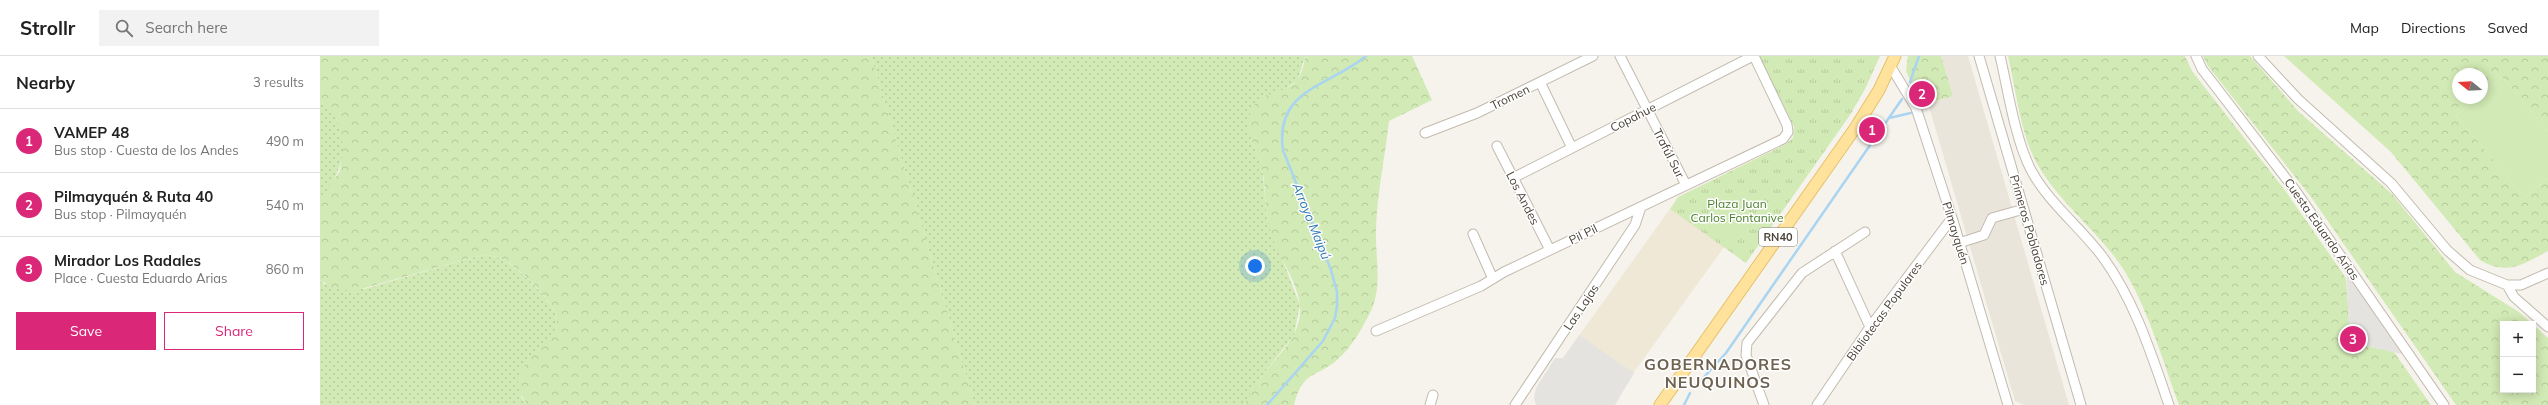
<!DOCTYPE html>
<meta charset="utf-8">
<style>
:root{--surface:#fff;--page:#f2f2f2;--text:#222;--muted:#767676;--line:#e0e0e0;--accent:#db2777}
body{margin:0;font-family:Mulish,sans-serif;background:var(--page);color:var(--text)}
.controls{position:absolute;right:12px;bottom:12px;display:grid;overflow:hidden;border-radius:0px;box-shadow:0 2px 10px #0003}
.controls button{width:36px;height:36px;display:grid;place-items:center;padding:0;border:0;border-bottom:1px solid var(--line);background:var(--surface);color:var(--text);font:20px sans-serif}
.compass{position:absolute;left:2132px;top:12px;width:36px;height:36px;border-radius:50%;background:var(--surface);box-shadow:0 2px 10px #0003;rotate:288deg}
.you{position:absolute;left:935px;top:210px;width:14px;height:14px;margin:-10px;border:3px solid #fff;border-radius:50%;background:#1a73e8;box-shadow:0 0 0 6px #1a73e833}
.badge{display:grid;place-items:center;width:26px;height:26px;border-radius:50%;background:var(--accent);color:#fff;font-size:13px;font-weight:700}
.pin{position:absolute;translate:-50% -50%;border:2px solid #fff;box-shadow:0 1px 4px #0006}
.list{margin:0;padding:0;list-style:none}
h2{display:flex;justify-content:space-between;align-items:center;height:52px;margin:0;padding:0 16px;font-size:17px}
h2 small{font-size:13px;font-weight:400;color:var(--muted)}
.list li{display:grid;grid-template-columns:26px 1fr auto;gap:12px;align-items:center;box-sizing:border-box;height:64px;padding:0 16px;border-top:1px solid var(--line)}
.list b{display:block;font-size:15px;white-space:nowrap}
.list p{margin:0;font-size:13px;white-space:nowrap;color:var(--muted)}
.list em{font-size:13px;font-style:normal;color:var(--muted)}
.actions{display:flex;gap:8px;padding:12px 16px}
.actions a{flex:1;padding:9px 0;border:1px solid var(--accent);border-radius:0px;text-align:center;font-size:14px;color:var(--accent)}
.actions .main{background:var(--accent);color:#fff}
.icon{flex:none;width:22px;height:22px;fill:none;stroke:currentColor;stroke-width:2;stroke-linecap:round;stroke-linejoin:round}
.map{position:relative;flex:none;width:2228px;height:349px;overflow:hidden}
header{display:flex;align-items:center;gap:24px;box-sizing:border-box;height:56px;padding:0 20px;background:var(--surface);border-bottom:1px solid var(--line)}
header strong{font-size:19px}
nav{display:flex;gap:22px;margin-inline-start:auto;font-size:14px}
.search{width:280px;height:36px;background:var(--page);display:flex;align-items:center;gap:10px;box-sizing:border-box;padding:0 14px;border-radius:0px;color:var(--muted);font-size:15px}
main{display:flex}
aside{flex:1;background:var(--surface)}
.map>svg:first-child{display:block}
.residential{fill:#eae5da}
.education{fill:#efe8d6}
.grass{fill:url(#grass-dots)}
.forest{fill:url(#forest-crowns);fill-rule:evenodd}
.park{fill:url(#park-tufts)}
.pitch{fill:#d2eab5}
.parking{fill:#e5e3e0}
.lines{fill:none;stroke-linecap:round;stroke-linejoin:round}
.stream{stroke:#a9d4f2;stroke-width:2.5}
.minor-casing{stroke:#c2bbae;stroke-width:11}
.major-casing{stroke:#e6c16a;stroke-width:13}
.minor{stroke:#fff;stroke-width:9}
.major{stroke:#ffe39c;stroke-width:11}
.labels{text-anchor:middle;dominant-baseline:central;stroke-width:3;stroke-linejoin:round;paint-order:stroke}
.shield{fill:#fff;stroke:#817c74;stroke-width:1}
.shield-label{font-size:11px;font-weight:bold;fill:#4b4439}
.street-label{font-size:12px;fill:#4b4439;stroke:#fff}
.park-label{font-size:12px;fill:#4a7f2a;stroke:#fff}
.water-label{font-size:13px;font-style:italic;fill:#2e7ab2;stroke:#fff}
.district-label{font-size:16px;font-weight:bold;letter-spacing:1px;fill:#6e6250;stroke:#fff}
</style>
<header>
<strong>Strollr</strong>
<div class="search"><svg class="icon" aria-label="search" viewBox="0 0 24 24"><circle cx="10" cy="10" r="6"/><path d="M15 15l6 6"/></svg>Search here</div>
<nav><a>Map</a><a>Directions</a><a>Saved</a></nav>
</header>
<main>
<aside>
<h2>Nearby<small>3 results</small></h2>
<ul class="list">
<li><span class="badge">1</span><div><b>VAMEP 48</b><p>Bus stop · Cuesta de los Andes</p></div><em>490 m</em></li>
<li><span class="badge">2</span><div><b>Pilmayquén &amp; Ruta 40</b><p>Bus stop · Pilmayquén</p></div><em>540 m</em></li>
<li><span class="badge">3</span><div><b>Mirador Los Radales</b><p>Place · Cuesta Eduardo Arias</p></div><em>860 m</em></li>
</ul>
<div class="actions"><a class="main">Save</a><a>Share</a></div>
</aside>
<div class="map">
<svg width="2228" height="349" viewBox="0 0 2228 349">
<defs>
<pattern id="grass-dots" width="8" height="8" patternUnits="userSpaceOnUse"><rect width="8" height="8" fill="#d2eab5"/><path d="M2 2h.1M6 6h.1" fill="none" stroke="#b6ca9c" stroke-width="1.8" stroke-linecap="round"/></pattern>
<pattern id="forest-crowns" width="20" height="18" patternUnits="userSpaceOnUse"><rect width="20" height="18" fill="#d2eab5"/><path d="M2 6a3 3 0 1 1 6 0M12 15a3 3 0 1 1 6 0" fill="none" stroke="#b6ca9c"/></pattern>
<pattern id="park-tufts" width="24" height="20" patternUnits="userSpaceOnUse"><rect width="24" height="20" fill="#d2eab5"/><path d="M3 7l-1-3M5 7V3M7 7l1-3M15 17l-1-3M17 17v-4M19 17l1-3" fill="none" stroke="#b6ca9c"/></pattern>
</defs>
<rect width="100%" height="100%" fill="#f6f3ec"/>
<!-- residential -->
<path class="residential" d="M1621 0H1648L1749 349H1704L1695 345 1608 47 1633 40Z"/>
<!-- education -->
<path class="education" d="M1350 153 1404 191 1301 334 1243 302Z"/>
<!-- grass -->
<path class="grass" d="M551 0H985L978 24 965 33 931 83 942 109 947 163 980 249 974 279 938 325 925 349H655Z
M0 46C37 72 25 115 0 144Z
M158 200C165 200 172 199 179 202 195 207 239 249 237 266 236 280 209 325 201 341L208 349H0V224L4 228 44 233Z"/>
<!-- forest -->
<path class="forest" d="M0 0H551L655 349H208C174 307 236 298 237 265 238 248 195 207 179 202 172 199 165 200 158 200L34 235 13 232 0 224V144L20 115 23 90 17 64 0 46Z
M985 0H1092L1112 44 1069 65C1065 101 1057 138 1056 174 1055 199 1062 226 1053 250 1045 268 1033 290 1018 303 996 323 983 313 974 349H925C936 315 975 295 980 259 983 232 957 200 950 174 943 152 947 130 941 108 937 93 927 81 929 65 934 21 980 53 985 0Z
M1588 0H1621L1633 40 1601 49 1586 15Z
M1688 0H1865L1872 15 1964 133 2026 222 2030 277 2042 289 2074 296 2111 349H1859C1843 306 1830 259 1807 219 1783 179 1743 151 1719 111 1701 82 1696 34 1688 0Z
M1883 0H1930L1978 55 2072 138 2135 216 2199 256 2228 282V349H2136L1991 141 1888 10ZM2183 268H2213V334H2183Z
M1964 0H2228V75L2182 21 2162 38V18H2138V42H2157L2136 60 2205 141 2228 122V195C2203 208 2187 220 2160 204L2071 96Z"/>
<!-- park -->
<path class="park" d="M1439 0H1560L1545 33 1530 59 1426 207 1350 153 1358 141 1466 88 1473 82 1474 71Z"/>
<!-- pitch -->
<path class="pitch" d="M2182 21 2228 75V122L2205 141 2136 60 2157 42H2162V38Z
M1411 136 1431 151 1405 188 1384 173Z"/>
<!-- parking -->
<path class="parking" d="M2026 207 2090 300 2042 289 2033 283 2029 273Z
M1259 279 1314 317 1295 349H1216L1214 342 1216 332 1235 302H1243Z"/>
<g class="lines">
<!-- stream -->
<path class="stream" d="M1590 26 1599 0
M1569 62 1595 56
M1374 332 1406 297 1582 43
M947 349 1003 285 1015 262 1017 250V236L1011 214 963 94C954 33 1010 30 1046 0
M1364 349 1370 337"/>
<!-- minor casing -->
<g class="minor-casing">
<path id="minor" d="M1300 0 1366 129
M1659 0 1761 349
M1680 0C1688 34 1695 83 1711 114 1728 146 1760 171 1782 200 1815 245 1831 297 1849 349
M1876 0 1882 13 1975 134 2124 349
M1938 0 1978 43 2071 127 2127 194 2150 214 2187 229H2201L2228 217
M1571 11 1596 52 1634 168 1688 349
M1220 26 1252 92
M1105 77 1157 57 1273 0
M1177 90 1230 194
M1193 122 1433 0
M1153 178 1173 223
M1639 187 1664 179 1672 162 1704 153
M1515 195 1550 271
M2187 229 2194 241 2228 271
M1056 275 1161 230 1184 216 1463 83 1468 76 1467 69 1434 0
M1110 349 1113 339
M1195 349 1315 169 1321 151
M1444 349 1426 299 1427 287 1482 217 1545 176
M1497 349 1550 271 1632 162"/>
</g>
<!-- major casing -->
<g class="major-casing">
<path id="major" d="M1340 349 1536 71 1559 34 1575 0"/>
</g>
<!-- minor -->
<use href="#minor" class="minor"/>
<!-- major -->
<use href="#major" class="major"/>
</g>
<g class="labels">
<!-- shield labels -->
<rect class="shield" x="1439" y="172" width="38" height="18" rx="3"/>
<g class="shield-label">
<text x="1458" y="181">RN40</text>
</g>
<!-- street labels -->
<g class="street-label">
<text transform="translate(1190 41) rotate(-26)">Tromen</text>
<text transform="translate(1313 61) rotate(-27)">Copahue</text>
<text transform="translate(1349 97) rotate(63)">Trafúl Sur</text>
<text transform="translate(1203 142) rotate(63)">Los Andes</text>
<text transform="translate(2002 173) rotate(55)">Cuesta Eduardo Arias</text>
<text transform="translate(1710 174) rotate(74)">Primeros Pobladores</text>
<text transform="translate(1636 177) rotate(73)">Pilmayquén</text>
<text transform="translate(1263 178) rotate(-26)">Pil Pil</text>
<text transform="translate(1261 251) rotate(-56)">Las Lajas</text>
<text transform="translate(1564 255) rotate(-54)">Bibliotecas Populares</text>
</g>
<!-- park labels -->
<g class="park-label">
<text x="1417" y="147">Plaza Juan<tspan x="1417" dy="14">Carlos Fontanive</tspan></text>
</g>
<!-- water labels -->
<g class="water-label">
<text transform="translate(992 165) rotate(68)">Arroyo Maipú</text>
</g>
<!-- district labels -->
<g class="district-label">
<text x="1398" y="308">GOBERNADORES<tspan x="1398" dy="18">NEUQUINOS</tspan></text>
</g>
</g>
</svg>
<div class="controls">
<button>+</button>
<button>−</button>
</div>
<svg class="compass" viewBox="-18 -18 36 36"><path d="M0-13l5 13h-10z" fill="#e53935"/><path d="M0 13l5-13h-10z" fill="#767676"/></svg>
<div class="you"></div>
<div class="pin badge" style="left:1552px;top:74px">1</div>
<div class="pin badge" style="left:1602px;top:38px">2</div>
<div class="pin badge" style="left:2033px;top:283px">3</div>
</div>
</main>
